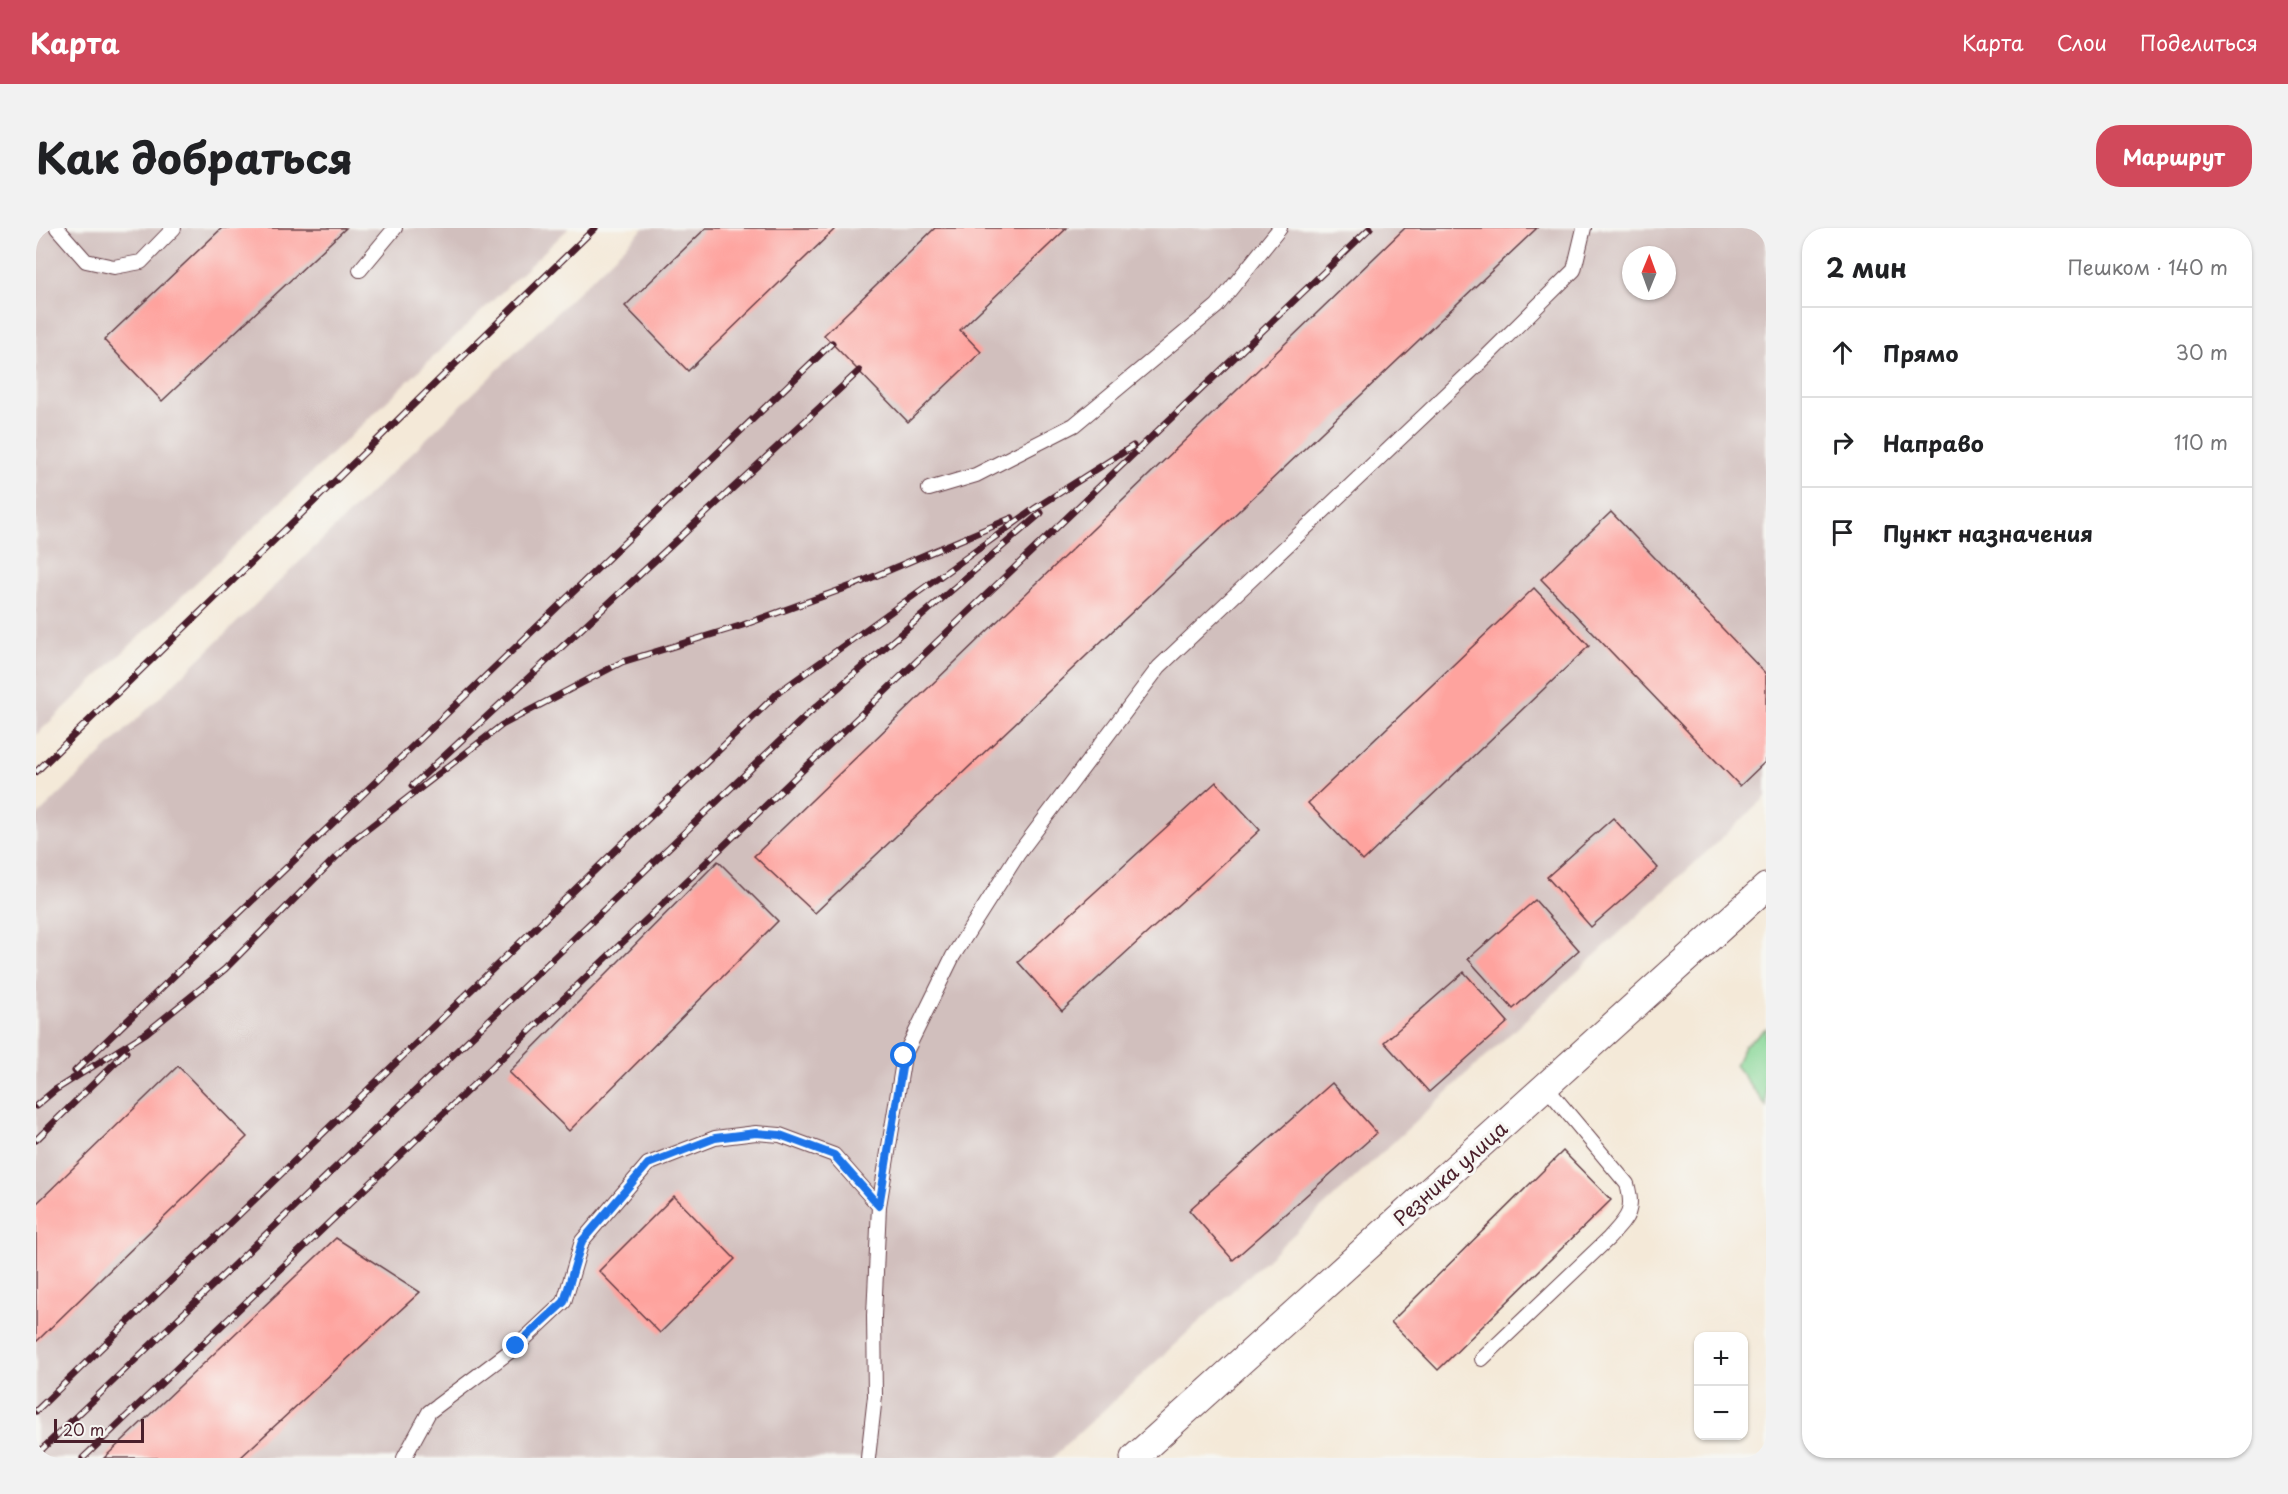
<!DOCTYPE html>
<html lang="ru">
<meta charset="utf-8">
<style>
:root{--surface:#fff;--page:#f2f2f2;--text:#202124;--muted:#757577;--line:#e0e0e0;--accent:#d1495b}
body{margin:0;font-family:"Playpen Sans",sans-serif;background:var(--page);color:var(--text)}
.controls{position:absolute;right:18px;bottom:18px;display:grid;overflow:hidden;border-radius:12px;box-shadow:0 2px 4px #0004}
.controls button{width:54px;height:54px;display:grid;place-items:center;padding:0;border:0;border-bottom:2px solid var(--line);background:var(--surface);color:var(--text);font:30px sans-serif}
.compass{position:absolute;left:1586px;top:18px;width:54px;height:54px;border-radius:50%;background:var(--surface);box-shadow:0 2px 4px #0004;rotate:1deg}
.scale{position:absolute;left:18px;bottom:15px;width:90px;box-sizing:border-box;padding-left:6px;border:3px solid #4a1f2b;border-top:0;font-size:16px;line-height:21px;white-space:nowrap;color:#4a1f2b;-webkit-text-stroke:4px #f6f6f2;paint-order:stroke}
.stop{position:absolute;width:18px;height:18px;margin:-14px;border:4px solid #1a73e8;border-radius:50%;background:#fff}
.stop.end{background:#1a73e8;border-color:#fff;box-shadow:0 2px 6px #0008}
.list{margin:0;padding:0;list-style:none}
h2{display:flex;justify-content:space-between;align-items:center;height:78px;margin:0;padding:0 24px;font-size:26px}
h2 small{font-size:20px;font-weight:400;color:var(--muted)}
.list li{display:grid;grid-template-columns:39px 1fr auto;gap:18px;align-items:center;box-sizing:border-box;height:90px;padding:0 24px;border-top:2px solid var(--line)}
.list b{display:block;font-size:22px;white-space:nowrap}
.list em{font-size:20px;font-style:normal;color:var(--muted)}
.icon{flex:none;width:33px;height:33px;fill:none;stroke:currentColor;stroke-width:2;stroke-linecap:round;stroke-linejoin:round}
.map{position:relative;flex:none;width:1730px;height:1230px;overflow:hidden;border-radius:24px}
header{display:flex;align-items:center;gap:36px;box-sizing:border-box;height:84px;padding:0 30px;background:var(--accent);color:#fff}
header strong{font-size:28px}
nav{display:flex;gap:33px;margin-inline-start:auto;font-size:21px}
.intro{display:flex;align-items:center;justify-content:space-between;box-sizing:border-box;height:144px;padding:0 36px}
h1{margin:0;font-size:42px}
.button{padding:15px 27px;border-radius:24px;background:var(--accent);color:#fff;font-size:21px;font-weight:700}
main{display:flex;gap:36px;padding:0 36px}
aside{flex:1;background:var(--surface);border-radius:24px;box-shadow:0 2px 4px #0004}
.map>svg:first-child{display:block}
.industrial{fill:#d1bfbd;fill-rule:evenodd}
.green{fill:#88d797;stroke:#697b61;stroke-width:1.5}
.building{fill:#fea39e}
.lines{fill:none;stroke-linecap:round;stroke-linejoin:round}
.lane-casing{stroke:#643d45;stroke-width:16}
.street-casing{stroke:#643d45;stroke-width:29}
.lane{stroke:#fff;stroke-width:14}
.street{stroke:#fff;stroke-width:27}
.rail-casing{stroke:#4a1f2b;stroke-width:7}
.rail{stroke:#f6f6f2;stroke-width:4.5;stroke-dasharray:14;stroke-linecap:butt}
.route{stroke:#1a73e8;stroke-width:8}
.labels{text-anchor:middle;dominant-baseline:central;stroke-width:6;stroke-linejoin:round;paint-order:stroke}
.street-label{font-size:20px;fill:#4a1f2b;stroke:#f6f6f2}
</style>
<header>
<strong>Карта</strong>
<nav><a>Карта</a><a>Слои</a><a>Поделиться</a></nav>
</header>
<div class="intro"><h1>Как добраться</h1><a class="button">Маршрут</a></div>
<main>
<div class="map">
<svg width="1730" height="1230" viewBox="0 0 1730 1230">
<rect width="100%" height="100%" fill="#f6f6f2"/>
<filter id="ink" filterUnits="userSpaceOnUse"><feTurbulence type="fractalNoise" baseFrequency=".0167" numOctaves="2"/><feDisplacementMap in="SourceGraphic" scale="12" xChannelSelector="R" yChannelSelector="G"/><feConvolveMatrix kernelMatrix="1 2 1 2 8 2 1 2 1" color-interpolation-filters="sRGB"/></filter>
<filter id="wash" filterUnits="userSpaceOnUse"><feTurbulence type="fractalNoise" baseFrequency=".008" numOctaves="4" result="noise"/><feDisplacementMap in="SourceGraphic" scale="24" xChannelSelector="R" yChannelSelector="G"/><feGaussianBlur stdDeviation="1.35" result="paint"/><feColorMatrix in="noise" values="0 0 0 0 0 0 0 0 0 0 0 0 0 0 0 0 0 1.4 0 .05"/><feComposite in="paint" operator="in"/></filter>
<g filter="url(#wash)">
<rect width="100%" height="100%" fill="#f4e9d8"/>
<!-- industrial -->
<path class="industrial" d="M0 0H533L0 507Z
M608 0H1730V569L1016 1230H0V589ZM1595 27H1631V63H1595Z"/>
<!-- green -->
<path class="green" d="M1730 800V878L1699 837 1708 818Z"/>
<g id="blocks">
<!-- building -->
<path class="building" d="M186 0H310L126 173 68 112Z
M670 0H800L652 143 589 78Z
M899 0H1031L924 102 945 124 872 194 788 107Z
M1369 0H1501L779 685 718 628Z
M1575 284 1730 446V533L1704 558 1505 351Z
M1498 360 1553 418 1327 633 1272 575Z
M1180 554 1224 602 1026 783 982 734Z
M1577 590 1622 640 1555 699 1511 649Z
M682 633 742 693 533 903 473 844Z
M1499 672 1543 722 1477 781 1432 731Z
M1428 744 1472 794 1393 864 1348 814Z
M142 838 211 909 0 1114V976Z
M1296 855 1341 905 1197 1032 1153 982Z
M1527 923 1575 972 1402 1142 1355 1094Z
M638 968 699 1031 624 1105 563 1043Z
M300 1010 384 1064 204 1230H68Z"/>
</g>
</g>
<g filter="url(#ink)">
<use href="#blocks" fill-opacity="0" stroke="#643d45" stroke-width="1.5"/>
<g class="lines">
<!-- lane casing -->
<g class="lane-casing">
<path id="lane" d="M21 0 50 33 78 39 105 34 138 0
M324 42 359 0
M893 261 940 247 1038 197 1181 78 1244 0
M843 978 868 828 917 728 982 626 1123 439 1450 129 1538 42 1548 0
M1446 1131 1573 1010C1591 990 1599 984 1591 956L1510 859
M368 1230 393 1184 481 1118 528 1074 546 1013 612 936 679 910 720 905 744 907 798 927 843 978 838 1088 839 1168 832 1230"/>
</g>
<!-- street casing -->
<g class="street-casing">
<path id="street" d="M1098 1230 1730 659"/>
</g>
<!-- lane -->
<use href="#lane" class="lane"/>
<!-- street -->
<use href="#street" class="street"/>
<!-- rail casing -->
<g class="rail-casing">
<path id="rail" d="M0 544 559 0
M376 558 823 143
M39 843 796 115
M0 878 19 862 110 805 189 741 316 613 466 497 586 434 707 397 818 357 976 290
M0 912 90 824
M0 1183 743 464 998 281 1097 218
M0 1227 773 485 1005 285
M47 1230 1334 0"/>
</g>
<!-- rail -->
<use href="#rail" class="rail"/>
</g>
</g>
<g class="lines" filter="url(#ink)">
<!-- route -->
<path class="route" d="M480 1118 528 1074 546 1013 612 936 679 910 720 905 744 907 798 927 843 978 868 828"/>
</g>
<g class="labels">
<!-- street labels -->
<g class="street-label">
<text transform="translate(1414 945) rotate(-42)">Резника улица</text>
</g>
</g>
</svg>
<div class="controls">
<button>+</button>
<button>−</button>
</div>
<svg class="compass" viewBox="-18 -18 36 36"><path d="M0-13l5 13h-10z" fill="#e53935"/><path d="M0 13l5-13h-10z" fill="#757577"/></svg>
<div class="scale">20 m</div>
<div class="stop" style="left:868px;top:828px"></div>
<div class="stop end" style="left:480px;top:1118px"></div>
</div>
<aside>
<h2>2 мин<small>Пешком · 140 m</small></h2>
<ul class="list">
<li><svg class="icon" aria-label="ahead" viewBox="0 0 24 24"><path d="M12 20V5M6 11l6-6 6 6"/></svg><div><b>Прямо</b></div><em>30 m</em></li>
<li><svg class="icon" aria-label="right" viewBox="0 0 24 24"><path d="M7 20v-9h11M14 6l5 5-5 5"/></svg><div><b>Направо</b></div><em>110 m</em></li>
<li><svg class="icon" aria-label="arrive" viewBox="0 0 24 24"><path d="M6 21V4h12l-3 4 3 4H6"/></svg><div><b>Пункт назначения</b></div></li>
</ul>
</aside>
</main>
